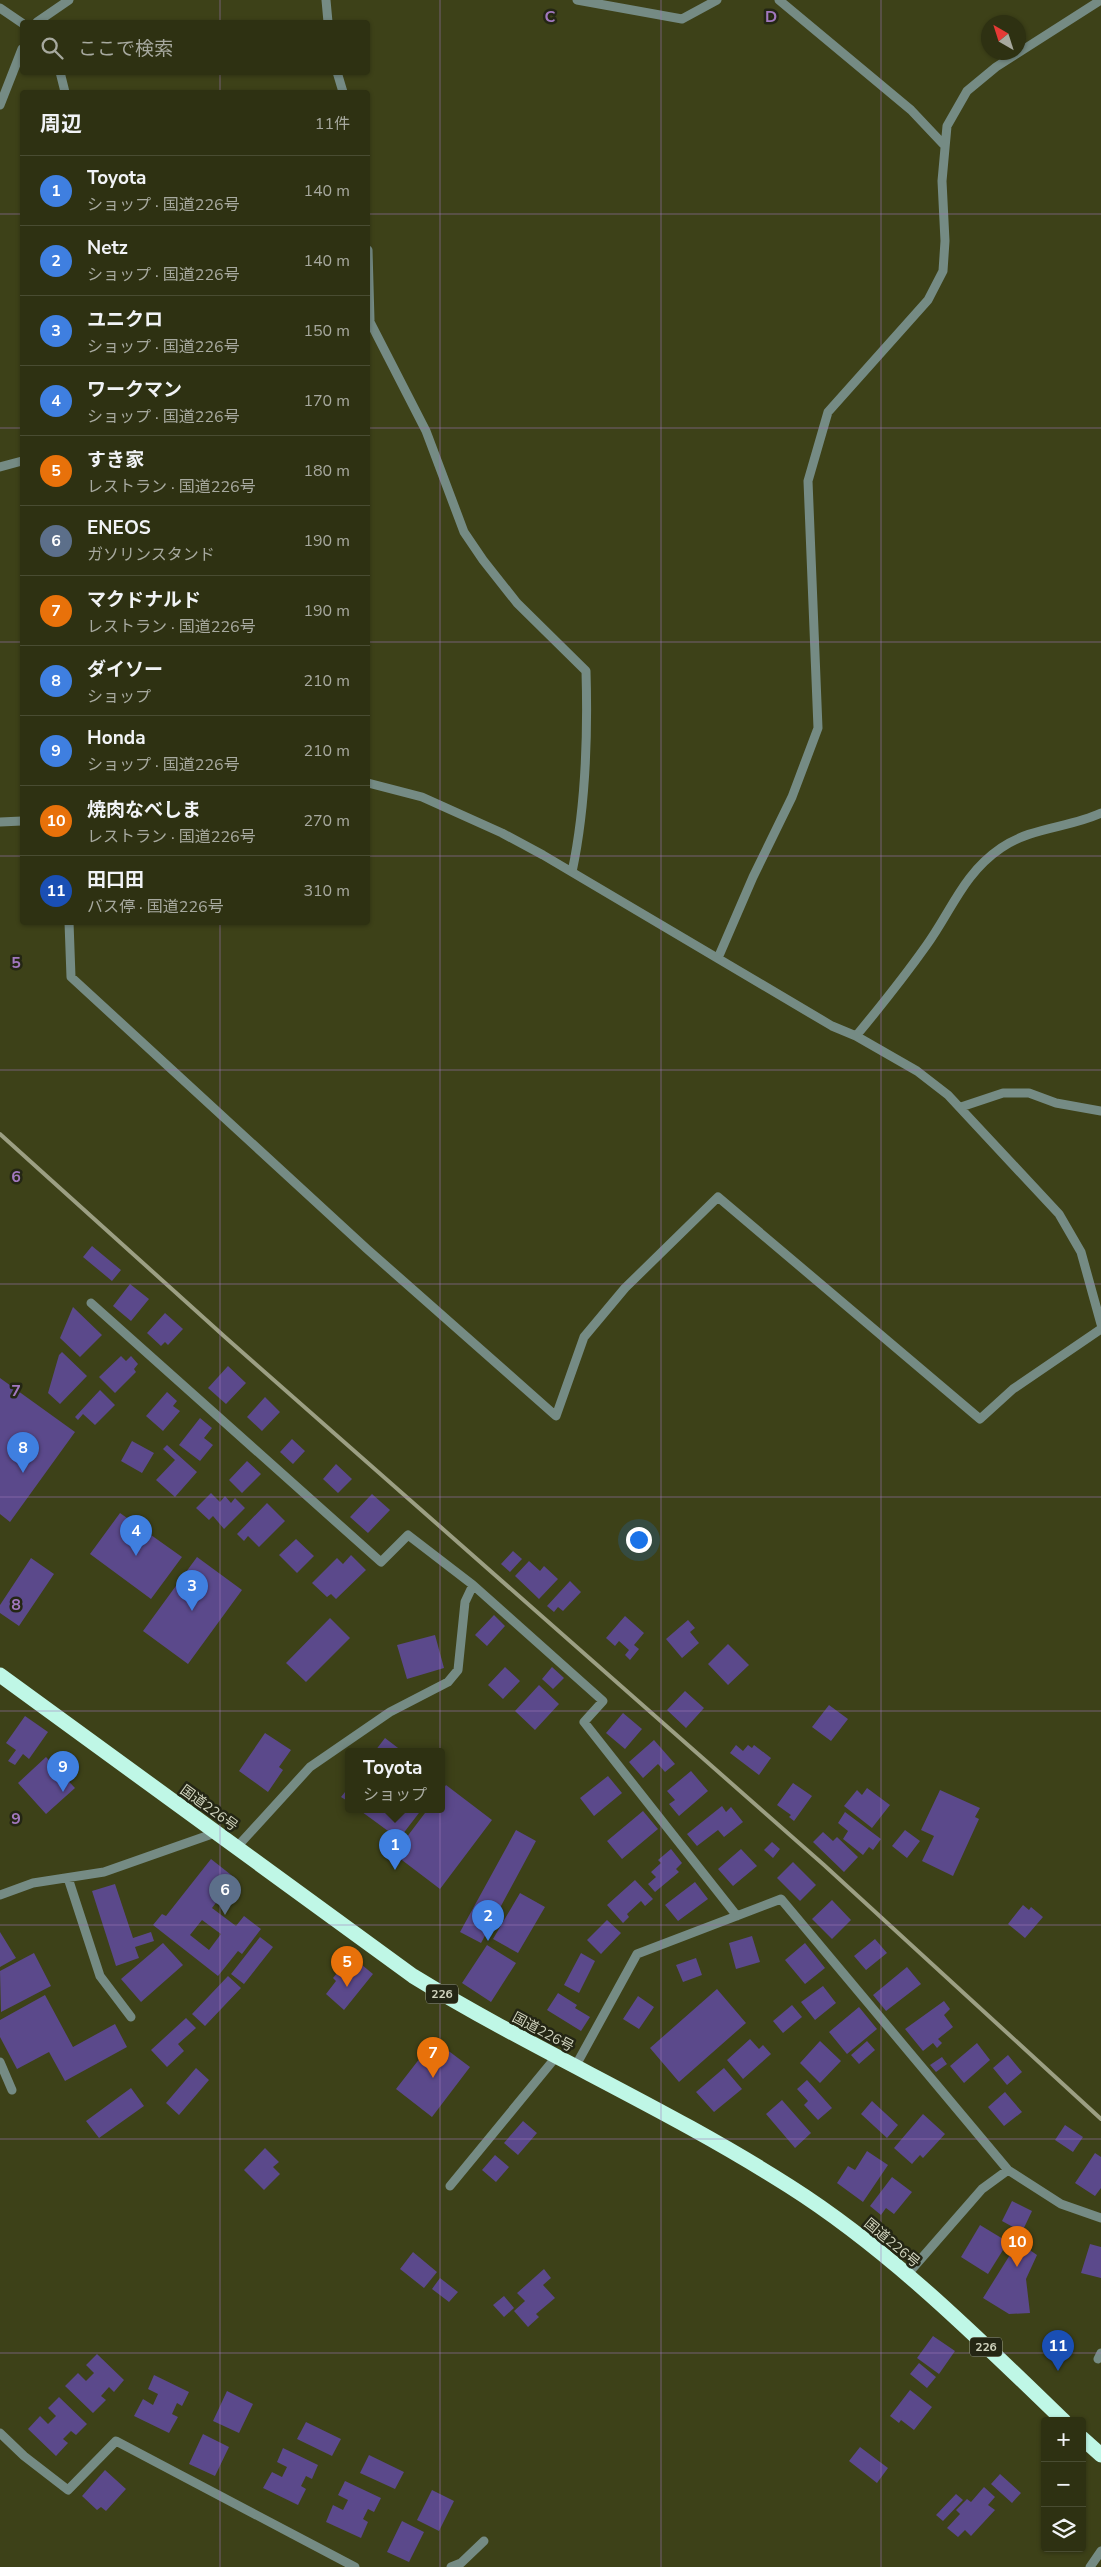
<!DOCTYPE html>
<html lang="ja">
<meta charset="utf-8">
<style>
:root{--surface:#2e3112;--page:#36391b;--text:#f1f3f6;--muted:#a7a99f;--line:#494c32;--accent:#ea580c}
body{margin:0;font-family:"Nunito Sans","Noto Sans JP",sans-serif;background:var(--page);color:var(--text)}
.controls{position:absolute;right:15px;bottom:15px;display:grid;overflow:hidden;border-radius:5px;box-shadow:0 1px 4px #0004}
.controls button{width:45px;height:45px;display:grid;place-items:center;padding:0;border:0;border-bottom:1px solid var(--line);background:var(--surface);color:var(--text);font:25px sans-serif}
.compass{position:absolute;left:981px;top:15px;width:45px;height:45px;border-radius:50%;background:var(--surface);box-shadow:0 1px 4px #0004;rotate:321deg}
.you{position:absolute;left:638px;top:1539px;width:18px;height:18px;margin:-12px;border:4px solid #fff;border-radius:50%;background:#1a73e8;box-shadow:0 0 0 8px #1a73e833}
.badge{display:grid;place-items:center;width:32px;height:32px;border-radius:50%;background:var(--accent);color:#fff;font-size:16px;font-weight:700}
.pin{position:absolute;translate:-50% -41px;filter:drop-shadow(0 1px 2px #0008)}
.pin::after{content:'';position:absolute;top:26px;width:18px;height:15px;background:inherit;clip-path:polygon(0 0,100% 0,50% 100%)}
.popup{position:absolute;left:345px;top:1748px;width:100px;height:65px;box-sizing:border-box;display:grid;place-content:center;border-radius:5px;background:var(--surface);filter:drop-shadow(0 1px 4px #0005);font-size:16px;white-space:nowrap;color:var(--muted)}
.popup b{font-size:19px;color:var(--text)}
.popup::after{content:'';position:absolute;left:50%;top:100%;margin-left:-10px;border:10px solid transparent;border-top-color:var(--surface)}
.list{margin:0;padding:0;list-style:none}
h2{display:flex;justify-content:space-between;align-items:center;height:65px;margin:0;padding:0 20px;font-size:21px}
h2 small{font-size:16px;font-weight:400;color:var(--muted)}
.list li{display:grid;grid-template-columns:32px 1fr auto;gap:15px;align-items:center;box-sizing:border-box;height:70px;padding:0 20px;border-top:1px solid var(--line)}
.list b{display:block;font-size:19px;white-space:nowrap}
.list p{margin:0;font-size:16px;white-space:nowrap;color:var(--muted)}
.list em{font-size:16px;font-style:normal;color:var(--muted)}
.icon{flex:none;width:28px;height:28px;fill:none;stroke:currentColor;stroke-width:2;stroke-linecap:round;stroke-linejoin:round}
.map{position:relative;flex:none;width:1101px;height:2567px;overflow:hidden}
.search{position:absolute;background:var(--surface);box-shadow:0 1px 4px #0004;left:20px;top:20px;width:350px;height:55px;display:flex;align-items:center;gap:12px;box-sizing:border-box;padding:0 18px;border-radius:5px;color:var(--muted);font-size:19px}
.panel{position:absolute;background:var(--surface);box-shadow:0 1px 4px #0004;left:20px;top:90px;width:350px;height:835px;border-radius:5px}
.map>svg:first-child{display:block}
.building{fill:#5b498b;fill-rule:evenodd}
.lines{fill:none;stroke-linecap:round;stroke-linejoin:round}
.minor{stroke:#758b84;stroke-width:9}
.highway{stroke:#bff7e6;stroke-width:15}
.rail{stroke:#9c9f83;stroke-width:4}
.grid{fill:none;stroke:#a278bf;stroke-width:1;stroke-opacity:0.55}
.labels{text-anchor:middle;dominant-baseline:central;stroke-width:5;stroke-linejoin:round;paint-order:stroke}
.shield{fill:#242614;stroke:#9da08b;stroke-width:1}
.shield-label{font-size:12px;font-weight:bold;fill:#d1d4be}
.street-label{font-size:14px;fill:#d1d4be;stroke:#242614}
.grid-label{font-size:16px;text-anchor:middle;font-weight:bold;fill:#a278bf;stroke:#242614;stroke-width:5;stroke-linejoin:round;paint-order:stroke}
</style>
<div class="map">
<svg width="1101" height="2567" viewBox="0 0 1101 2567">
<rect width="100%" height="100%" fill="#3d4118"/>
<!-- building -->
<path class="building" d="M92 1246 121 1270 112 1281 83 1257Z
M130 1284 149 1299 131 1321 113 1306Z
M73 1307 102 1335 80 1357 60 1338Z
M165 1313 183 1329 168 1345 165 1342 161 1346 147 1333Z
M62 1352 87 1376 60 1404 48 1393 59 1355Z
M121 1356 126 1361 131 1356 138 1364 134 1369 136 1372 115 1393 99 1377Z
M228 1366 246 1383 226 1404 208 1388Z
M0 1378 75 1432 10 1522 0 1514Z
M100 1390 115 1405 95 1425 83 1414 78 1420 75 1417Z
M167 1392 177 1401 173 1406 180 1411 163 1431 146 1416Z
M265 1397 280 1412 262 1431 247 1417Z
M200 1418 212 1428 204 1438 213 1445 200 1461 179 1445Z
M292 1439 305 1451 293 1464 280 1452Z
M132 1441 154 1453 142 1473 121 1461Z
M167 1445 197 1472 175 1497 156 1480 175 1460 163 1449Z
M247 1461 261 1474 242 1493 229 1480Z
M336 1464 352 1479 338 1493 323 1479Z
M211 1493 220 1502 225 1496 231 1503 235 1498 245 1508 224 1529 213 1516 209 1520 196 1508Z
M372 1494 390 1510 368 1533 350 1517Z
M267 1503 285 1521 259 1547 248 1536 244 1541 237 1534Z
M120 1513 182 1557 151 1599 90 1554Z
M296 1539 314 1556 297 1573 279 1555Z
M513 1551 522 1559 510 1572 501 1564Z
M351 1555 366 1570 336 1599 331 1594 327 1597 312 1583 337 1558 343 1564Z
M197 1557 242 1590 188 1664 143 1631Z
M31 1558 54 1574 19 1626 0 1613V1605Z
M529 1561 540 1571 544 1566 558 1579 539 1599 515 1576Z
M570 1581 581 1592 563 1611 558 1607 554 1612 547 1606Z
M494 1615 505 1626 487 1646 475 1635Z
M625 1616 644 1633 634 1645 639 1649 630 1660 625 1655 629 1650 619 1641 615 1646 606 1638Z
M330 1618 350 1638 306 1682 286 1663Z
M688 1620 695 1628 690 1632 699 1643 682 1658 666 1639Z
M435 1635 444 1668 407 1679 397 1645Z
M728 1644 749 1665 728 1685 708 1664Z
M505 1667 520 1681 503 1699 488 1685Z
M552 1667 564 1678 553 1689 542 1679Z
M539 1685 559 1704 535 1730 515 1711Z
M685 1691 704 1708 686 1728 667 1710Z
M829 1705 848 1719 831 1741 812 1727Z
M623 1713 642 1729 625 1749 606 1733Z
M25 1716 48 1732 29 1759 23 1754 15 1765 8 1761 16 1750 6 1743Z
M265 1733 291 1750 279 1767 283 1770 268 1792 239 1771Z
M385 1738 402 1751H375Z
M654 1740 675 1764 665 1772 658 1764 643 1778 629 1762Z
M736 1745 743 1751 748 1745 752 1748 754 1745 771 1758 759 1775 730 1753Z
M46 1757 75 1788 46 1814 18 1783Z
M691 1771 708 1791 679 1816 669 1804 675 1800 667 1791Z
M608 1776 622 1793 594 1816 580 1798Z
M793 1783 812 1796 794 1821 789 1817 791 1815 777 1805Z
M446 1785 492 1820 440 1889 394 1854 428 1809H441V1792Z
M349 1787V1802L341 1797Z
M867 1788 890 1805 872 1828 844 1806 857 1790 862 1795Z
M940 1790 980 1808 975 1817 979 1819 953 1876 922 1861 934 1836 921 1830Z
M722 1806 726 1812 731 1807 743 1822 724 1837 718 1830 697 1846 687 1834Z
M358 1809H422L399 1839Z
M643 1811 658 1829 622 1859 607 1841Z
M845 1812 881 1839 873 1850 869 1847 863 1855 843 1839 848 1831 838 1823Z
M516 1830 536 1841 481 1943 460 1932Z
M905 1830 920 1841 907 1858 892 1846Z
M823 1832 833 1841 837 1837 858 1857 844 1872 813 1842Z
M772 1842 780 1849 773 1858 764 1850Z
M671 1849 682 1863 676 1869 679 1872 655 1892 648 1884 656 1877 651 1872 661 1863 658 1860Z
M741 1849 757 1866 733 1886 718 1869Z
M211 1859 235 1878 212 1908 236 1926 244 1916 261 1929 242 1954 238 1951 218 1976 153 1925 162 1914 166 1916ZM202 1920 221 1934 209 1950 190 1935Z
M793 1862 816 1885 800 1901 777 1878Z
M635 1880 653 1899 645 1906 641 1901 627 1914 629 1917 623 1923 607 1905Z
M695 1882 708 1899 678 1921 665 1905Z
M115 1884 133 1938 151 1932 154 1941 135 1947 139 1958 116 1966 92 1891Z
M520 1893 545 1907 518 1953 493 1939Z
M832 1900 851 1920 832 1939 812 1919Z
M1023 1905 1029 1910 1031 1907 1043 1917 1025 1938 1008 1924Z
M607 1920 621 1933 601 1954 587 1940Z
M0 1932 16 1958 0 1967Z
M752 1936 760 1962 736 1969 729 1943Z
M260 1937 273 1947 244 1984 231 1974Z
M875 1939 887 1953 866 1970 854 1956Z
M163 1943 183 1965 141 2002 121 1979Z
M805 1943 825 1968 805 1984 785 1960Z
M487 1945 516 1963 491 2002 462 1983Z
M34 1953 51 1986 1 2012 0 1971Z
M581 1953 595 1961 579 1993 564 1985Z
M351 1956 373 1974 344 2010 326 1994 336 1981 333 1978Z
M696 1958 702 1975 683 1982 676 1965Z
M907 1967 921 1984 886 2011 873 1995Z
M228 1976 241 1988 205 2026 192 2014Z
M823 1986 836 2003 815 2020 801 2002Z
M717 1989 746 2023 679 2082 650 2048Z
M558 1993 577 2005 575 2008 590 2017 581 2031 547 2010Z
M45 1995 73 2047 115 2024 127 2047 65 2081 49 2052 17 2069 0 2037V2020Z
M638 1996 654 2007 639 2029 623 2019Z
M944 2001 950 2009 944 2015 953 2027 938 2039 942 2043 937 2048 933 2043 923 2051 905 2029Z
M792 2005 802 2017 783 2033 773 2021Z
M859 2007 877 2029 847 2054 829 2032Z
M186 2018 196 2028 178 2044 184 2051 167 2067 151 2050Z
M750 2039 759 2049 763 2045 771 2054 743 2079 727 2060Z
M434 2040 470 2067 432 2117 396 2089Z
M820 2041 841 2061 820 2083 800 2063Z
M867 2041 875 2050 859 2064 851 2055Z
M977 2043 990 2060 964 2083 950 2066Z
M1008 2055 1022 2072 1007 2085 993 2068Z
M942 2057 947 2064 936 2072 930 2065Z
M196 2068 209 2080 179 2115 166 2103Z
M724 2068 742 2089 714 2112 696 2092Z
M807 2080 832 2108 818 2120 804 2105 808 2101 797 2089Z
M131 2088 144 2106 99 2138 86 2121Z
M1005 2092 1022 2112 1004 2126 988 2107Z
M782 2100 811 2133 795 2148 766 2114Z
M872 2101 898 2125 887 2138 861 2114Z
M923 2114 945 2134 923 2158 920 2155 912 2164 894 2148Z
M523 2121 537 2133 518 2155 504 2143Z
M1065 2125 1083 2137 1073 2152 1055 2140Z
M265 2148 279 2162 273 2167 280 2174 264 2190 244 2170Z
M867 2151 888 2165 863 2202 837 2183 848 2166 855 2170Z
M1095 2153 1101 2157V2188L1095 2196 1075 2183Z
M495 2155 509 2167 496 2182 482 2170Z
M892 2177 912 2192 894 2214 886 2208 881 2215 870 2206Z
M1012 2201 1032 2211 1022 2232 1002 2221Z
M980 2225 1008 2242 988 2274 961 2257Z
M1018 2242 1037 2255 1026 2279 1030 2313 1009 2314 983 2298Z
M1090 2244 1101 2247V2278L1081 2273Z
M413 2252 437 2272 424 2288 400 2269Z
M544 2269 551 2278 543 2285 555 2298 536 2314 539 2317 528 2327 514 2311 525 2301 517 2293Z
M440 2278 458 2292 449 2302 432 2289Z
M504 2296 514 2308 504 2317 493 2305Z
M933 2336 955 2351 939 2374 917 2358Z
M97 2354 124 2380 114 2392 109 2387 101 2396 106 2400 93 2413 65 2386 78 2373 86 2381 94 2373 86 2365Z
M919 2363 936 2377 927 2388 910 2374Z
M154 2375 189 2392 182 2406 177 2403 172 2414 178 2417 169 2433 134 2416 143 2399 153 2405 158 2394 148 2389Z
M910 2390 932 2407 914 2430 901 2420 899 2423 890 2416Z
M227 2391 253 2404 239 2433 213 2421Z
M59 2397 87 2424 76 2435 71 2431 63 2439 68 2443 56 2456 28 2429 40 2416 48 2424 56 2416 48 2408Z
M306 2422 341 2439 332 2456 297 2439Z
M203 2434 229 2447 215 2476 189 2464Z
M860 2447 888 2468 877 2483 849 2461Z
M283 2448 318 2465 312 2479 306 2476 301 2486 306 2489 298 2505 263 2488 272 2472 282 2477 287 2467 277 2462Z
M369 2455 404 2472 395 2489 360 2473Z
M105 2470 126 2489 106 2511 101 2507 97 2510 82 2496Z
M1000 2474 1021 2493 1012 2503 991 2484Z
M345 2481 381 2498 374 2512 368 2509 363 2519 368 2522 361 2538 326 2522 333 2505 343 2510 348 2500 338 2495Z
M984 2487 995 2497 988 2505 995 2510 971 2536 965 2530 958 2537 947 2528 960 2514 956 2510 967 2499 971 2502Z
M432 2490 454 2501 439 2531 417 2520Z
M956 2494 963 2500 943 2521 936 2515Z
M402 2521 424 2532 409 2562 387 2552Z"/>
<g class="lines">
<!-- minor -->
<path class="minor" d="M326 0 328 22
M577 0 682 19 717 0
M779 0 911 110 945 146
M0 8 22 23
M37 22 69 0
M60 72 65 92
M337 72 343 92
M0 105 22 49
M368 250 370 320
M368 318 426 431 464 532 483 560 517 603 586 671C588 738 586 806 572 872
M0 467 22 461
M368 783 422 797 502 833 543 855 832 1026 856 1036 917 1071 948 1095 1059 1214 1081 1252 1101 1324
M0 822 22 821
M69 922 71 977 367 1249 556 1416 584 1337 625 1288 718 1197 980 1419 1013 1389 1101 1329
M718 958 753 877 792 797 818 728 808 481 828 412 928 300 943 271 945 241 942 181 947 126 967 91 996 67 1101 0
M856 1036C880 1007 904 977 926 946 952 910 963 874 1001 848 1031 827 1069 828 1101 813
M961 1107 1003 1093H1029L1056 1103 1101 1111
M91 1303 381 1562 408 1535 473 1585 465 1602 458 1670 448 1682 390 1712 310 1767 236 1848
M473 1585 603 1701 584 1722 737 1916
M68 1878 100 1976 131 2017
M0 1895 33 1883 104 1872 215 1833
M0 2062 12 2090
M575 2067 637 1954 781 1899 1008 2170 982 2189 906 2276
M1008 2170 1061 2204 1101 2218
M450 2186 556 2057
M1098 2359 1101 2353
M0 2433 24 2456 68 2490 116 2441 355 2567
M451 2567 461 2563 484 2541
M1090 2567 1101 2551"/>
<!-- highway -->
<path class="highway" d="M0 1675 413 1976C535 2051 667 2108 789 2186 890 2250 978 2338 1064 2421
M1082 2438 1101 2455"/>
<!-- rail -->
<path class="rail" d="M0 1134 225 1337 824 1865 1101 2119"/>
</g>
<!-- grid -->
<path class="grid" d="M220 0V22M440 0V2567M661 0V2567M881 0V2567M220 72V92M0 214H22M368 214H1101M0 428H22M368 428H1101M0 642H22M368 642H1101M0 856H22M368 856H1101M220 922V2567M0 1070H1101M0 1284H1101M0 1497H1101M0 1711H1101M0 1925H1101M0 2139H1101M0 2353H1101"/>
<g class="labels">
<!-- shield labels -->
<g class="shield">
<rect x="426" y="1984.5" width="32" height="19" rx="4"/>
<rect x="970" y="2337.5" width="32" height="19" rx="4"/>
</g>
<g class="shield-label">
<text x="442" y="1994">226</text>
<text x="986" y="2347">226</text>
</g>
<!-- street labels -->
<g class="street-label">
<text transform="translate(209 1808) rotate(36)">国道226号</text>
<text transform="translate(543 2032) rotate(28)">国道226号</text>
<text transform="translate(892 2243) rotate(40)">国道226号</text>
</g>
</g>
<g class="grid-label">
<text x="550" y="22">C</text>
<text x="771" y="22">D</text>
<text x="16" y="968">5</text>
<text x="16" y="1182">6</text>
<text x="16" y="1396">7</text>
<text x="16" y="1610">8</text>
<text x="16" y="1824">9</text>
</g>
</svg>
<div class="controls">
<button>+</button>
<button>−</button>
<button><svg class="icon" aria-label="layers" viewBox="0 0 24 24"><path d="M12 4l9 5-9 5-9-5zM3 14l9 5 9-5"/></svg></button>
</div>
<svg class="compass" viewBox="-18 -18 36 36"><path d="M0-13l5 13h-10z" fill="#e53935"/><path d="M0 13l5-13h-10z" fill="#a7a99f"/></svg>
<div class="you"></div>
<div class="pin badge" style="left:395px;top:1870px;background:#3f7fe0">1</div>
<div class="popup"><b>Toyota</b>ショップ</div>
<div class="pin badge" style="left:488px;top:1941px;background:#3f7fe0">2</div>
<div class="pin badge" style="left:192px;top:1611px;background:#3f7fe0">3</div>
<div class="pin badge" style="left:136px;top:1556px;background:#3f7fe0">4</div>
<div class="pin badge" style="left:347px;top:1987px;background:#e8710a">5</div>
<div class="pin badge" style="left:225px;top:1915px;background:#5c6f8a">6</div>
<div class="pin badge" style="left:433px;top:2078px;background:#e8710a">7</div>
<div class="pin badge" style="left:23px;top:1473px;background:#3f7fe0">8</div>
<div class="pin badge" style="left:63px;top:1792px;background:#3f7fe0">9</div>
<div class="pin badge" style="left:1017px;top:2267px;background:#e8710a">10</div>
<div class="pin badge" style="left:1058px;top:2371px;background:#1a4fb4">11</div>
<div class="search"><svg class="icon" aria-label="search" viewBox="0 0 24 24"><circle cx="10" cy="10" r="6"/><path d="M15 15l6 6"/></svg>ここで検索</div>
<section class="panel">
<h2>周辺<small>11件</small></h2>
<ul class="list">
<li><span class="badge" style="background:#3f7fe0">1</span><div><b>Toyota</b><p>ショップ · 国道226号</p></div><em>140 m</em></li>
<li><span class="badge" style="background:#3f7fe0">2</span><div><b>Netz</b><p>ショップ · 国道226号</p></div><em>140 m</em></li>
<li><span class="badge" style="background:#3f7fe0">3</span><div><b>ユニクロ</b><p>ショップ · 国道226号</p></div><em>150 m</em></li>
<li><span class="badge" style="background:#3f7fe0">4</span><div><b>ワークマン</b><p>ショップ · 国道226号</p></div><em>170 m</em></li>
<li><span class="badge" style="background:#e8710a">5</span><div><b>すき家</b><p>レストラン · 国道226号</p></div><em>180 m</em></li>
<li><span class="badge" style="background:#5c6f8a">6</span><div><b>ENEOS</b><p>ガソリンスタンド</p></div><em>190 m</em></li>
<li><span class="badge" style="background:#e8710a">7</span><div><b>マクドナルド</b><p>レストラン · 国道226号</p></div><em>190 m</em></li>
<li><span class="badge" style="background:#3f7fe0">8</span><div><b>ダイソー</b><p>ショップ</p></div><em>210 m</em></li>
<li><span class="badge" style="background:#3f7fe0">9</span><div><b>Honda</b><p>ショップ · 国道226号</p></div><em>210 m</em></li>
<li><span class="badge" style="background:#e8710a">10</span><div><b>焼肉なべしま</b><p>レストラン · 国道226号</p></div><em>270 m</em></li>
<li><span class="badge" style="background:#1a4fb4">11</span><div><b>田口田</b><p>バス停 · 国道226号</p></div><em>310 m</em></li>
</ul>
</section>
</div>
